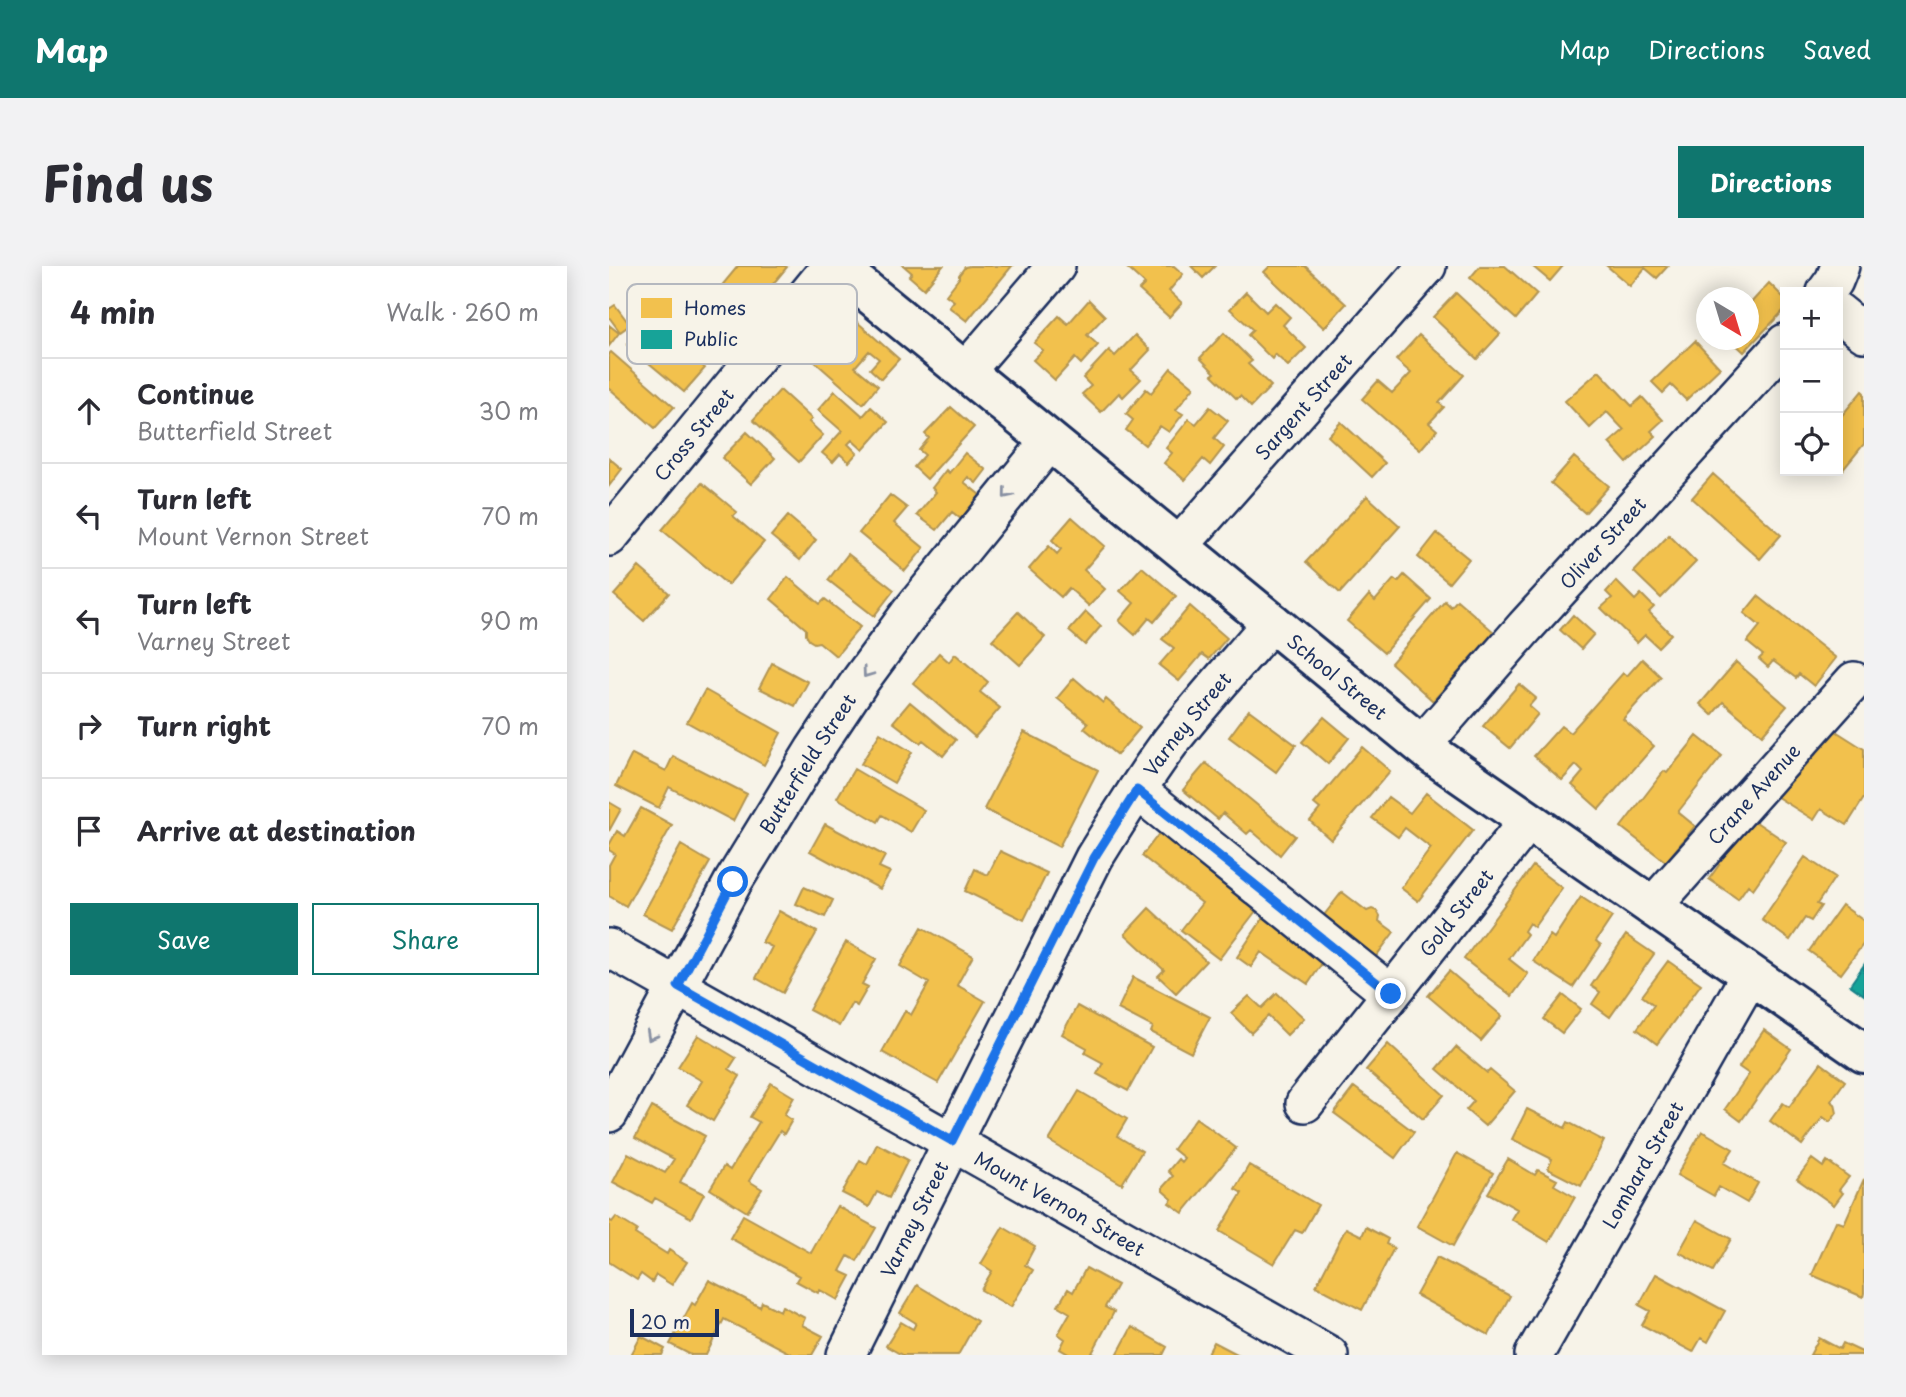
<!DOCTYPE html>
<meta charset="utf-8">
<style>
:root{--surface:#fff;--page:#f2f2f3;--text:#2b2b33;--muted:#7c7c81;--line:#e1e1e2;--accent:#0f766e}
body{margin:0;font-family:"Playpen Sans",sans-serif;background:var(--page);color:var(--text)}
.controls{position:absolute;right:21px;top:21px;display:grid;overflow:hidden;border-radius:0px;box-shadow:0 4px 18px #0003}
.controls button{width:63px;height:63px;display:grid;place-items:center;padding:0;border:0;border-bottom:2px solid var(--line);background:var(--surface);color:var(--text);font:35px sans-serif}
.compass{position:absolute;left:1087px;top:21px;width:63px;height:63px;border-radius:50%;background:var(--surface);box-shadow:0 4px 18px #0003;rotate:142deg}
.scale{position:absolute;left:21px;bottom:18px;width:89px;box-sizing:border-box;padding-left:7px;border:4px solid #1b2f5e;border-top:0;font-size:19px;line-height:24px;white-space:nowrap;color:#1b2f5e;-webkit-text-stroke:5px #f7f3e8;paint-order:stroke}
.stop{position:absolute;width:21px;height:21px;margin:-16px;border:5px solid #1a73e8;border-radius:50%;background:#fff}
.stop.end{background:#1a73e8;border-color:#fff;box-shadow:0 2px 7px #0008}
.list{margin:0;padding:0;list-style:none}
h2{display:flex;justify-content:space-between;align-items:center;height:91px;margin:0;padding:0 28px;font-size:30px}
h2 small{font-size:23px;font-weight:400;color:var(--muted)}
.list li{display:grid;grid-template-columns:46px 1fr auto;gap:21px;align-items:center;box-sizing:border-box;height:105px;padding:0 28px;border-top:2px solid var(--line)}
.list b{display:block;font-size:26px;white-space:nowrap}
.list p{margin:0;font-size:23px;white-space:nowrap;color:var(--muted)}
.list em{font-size:23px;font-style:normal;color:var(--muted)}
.actions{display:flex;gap:14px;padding:21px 28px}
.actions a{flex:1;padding:16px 0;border:2px solid var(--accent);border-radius:0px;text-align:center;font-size:24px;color:var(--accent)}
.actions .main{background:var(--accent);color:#fff}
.icon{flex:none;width:38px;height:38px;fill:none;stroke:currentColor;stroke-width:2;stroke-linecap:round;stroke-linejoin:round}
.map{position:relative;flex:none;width:1255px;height:1089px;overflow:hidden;border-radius:0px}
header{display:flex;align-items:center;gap:42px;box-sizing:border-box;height:98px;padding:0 35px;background:var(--accent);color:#fff}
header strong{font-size:33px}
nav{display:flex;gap:38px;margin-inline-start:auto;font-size:24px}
.intro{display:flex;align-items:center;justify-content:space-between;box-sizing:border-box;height:168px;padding:0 42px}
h1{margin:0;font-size:49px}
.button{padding:18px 32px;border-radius:0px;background:var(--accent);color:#fff;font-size:24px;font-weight:700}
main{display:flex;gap:42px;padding:0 42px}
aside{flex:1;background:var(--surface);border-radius:0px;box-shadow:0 4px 18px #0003}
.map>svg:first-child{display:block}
.homes{fill:#f2c14e;stroke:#b29553;stroke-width:2}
.public{fill:#17a398;stroke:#188087;stroke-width:2}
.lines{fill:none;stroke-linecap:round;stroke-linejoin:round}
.minor-casing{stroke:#1b2f5e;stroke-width:42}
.major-casing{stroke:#1b2f5e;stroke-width:44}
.minor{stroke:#f7f3e8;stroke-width:37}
.major{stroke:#f7f3e8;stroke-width:38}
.oneway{stroke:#8991a3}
.route{stroke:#1a73e8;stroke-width:9}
.labels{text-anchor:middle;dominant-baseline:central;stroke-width:7;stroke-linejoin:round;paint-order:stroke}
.street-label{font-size:19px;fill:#1b2f5e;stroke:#f7f3e8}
.key{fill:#f7f3e8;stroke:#b5b8bf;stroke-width:2}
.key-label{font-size:19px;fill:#1b2f5e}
</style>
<header>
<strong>Map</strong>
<nav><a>Map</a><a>Directions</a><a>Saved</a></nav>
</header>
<div class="intro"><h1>Find us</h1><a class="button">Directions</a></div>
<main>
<aside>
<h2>4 min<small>Walk · 260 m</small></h2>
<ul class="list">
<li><svg class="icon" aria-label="ahead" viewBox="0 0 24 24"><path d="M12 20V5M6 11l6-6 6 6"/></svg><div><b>Continue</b><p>Butterfield Street</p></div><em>30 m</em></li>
<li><svg class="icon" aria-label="left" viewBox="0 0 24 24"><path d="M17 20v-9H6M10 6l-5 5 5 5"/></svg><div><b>Turn left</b><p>Mount Vernon Street</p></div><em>70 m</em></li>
<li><svg class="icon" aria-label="left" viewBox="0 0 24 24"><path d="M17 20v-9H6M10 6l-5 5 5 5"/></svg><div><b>Turn left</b><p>Varney Street</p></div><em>90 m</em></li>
<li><svg class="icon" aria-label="right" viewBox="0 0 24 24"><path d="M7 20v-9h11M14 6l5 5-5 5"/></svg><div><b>Turn right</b></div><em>70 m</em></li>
<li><svg class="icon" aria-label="arrive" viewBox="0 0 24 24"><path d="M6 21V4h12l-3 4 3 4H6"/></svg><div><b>Arrive at destination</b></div></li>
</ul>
<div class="actions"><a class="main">Save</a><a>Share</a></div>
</aside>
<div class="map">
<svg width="1255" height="1089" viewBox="0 0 1255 1089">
<rect width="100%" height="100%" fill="#f7f3e8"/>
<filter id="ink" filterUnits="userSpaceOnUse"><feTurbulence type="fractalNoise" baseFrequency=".0143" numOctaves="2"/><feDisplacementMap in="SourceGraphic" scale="14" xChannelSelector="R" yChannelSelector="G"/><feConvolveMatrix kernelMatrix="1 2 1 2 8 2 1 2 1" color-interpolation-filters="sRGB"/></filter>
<g filter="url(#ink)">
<!-- homes -->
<path class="homes" d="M129 0H176L178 1 125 65 95 41Z
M295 0H334L315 23 300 10 303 7Z
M361 0H403L358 55 340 41 345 35 337 29 350 12V9L356 1Z
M516 0H565L574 8 560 25 573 37 560 51 530 24 536 18Z
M582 0H606L594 12Z
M661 0H696L737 38 715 62 655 6Z
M871 0H896L928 28 907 53 861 12Z
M923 0H954L941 15Z
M998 0H1059L1048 12 1036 2 1021 20Z
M1160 17 1176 33V43L1135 86 1122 74H1140V39Z
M637 26 657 46 666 37 681 51 674 59 697 82 679 100 666 88 663 93 639 69 644 64 621 43Z
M847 27 891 68 868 93 824 51Z
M480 34 496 50 478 69 489 79 472 98 466 92 446 114 424 94 434 84 425 77 450 50 459 58Z
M6 39 21 59 11 66 0 51V43Z
M229 39 290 93 272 113 261 103 270 93 260 85 246 101 269 120 254 138 198 89 215 69 208 63Z
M39 55 96 102 75 126 18 79Z
M0 59 10 67 0 80Z
M615 67 643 95 639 98 662 120 642 141 631 130 628 133 603 109 606 107 591 92Z
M526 69 541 84 522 104 532 113 514 131 510 127 492 146 473 128 482 120 474 112 500 84 506 90Z
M810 69 855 109 830 137 835 141 820 157 828 164 811 184 753 133 769 115 783 127 802 107 787 94Z
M1086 75 1111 102 1077 134 1062 119 1054 127 1043 116Z
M2 86 65 141 46 162 0 122V88Z
M562 102 585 121 567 144 574 148 560 166 551 160 536 179 517 164 524 154 517 148 537 123 542 127Z
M990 105 1023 140 1033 131 1054 154 1042 165 1047 170 1018 197 1000 177 1015 164 998 146 981 162 956 135Z
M171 124 203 153 200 156 214 169 190 196 144 154Z
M226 125 254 150 262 141 279 156 254 184 243 174 239 178 248 187 240 196 231 188 224 196 213 187 233 165 209 144Z
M1253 125 1255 127V178L1233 205 1229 201V154Z
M342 141 365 161 318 213 305 201 316 189 310 184 320 172 316 168Z
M601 141 619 155 605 172 615 181 601 199 594 193 576 214 555 197 563 187 557 182 580 153 587 158Z
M732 156 776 197 763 211 719 170Z
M138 166 166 192 142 218 113 192Z
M356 187 377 204 367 217 359 211 355 216 371 229 352 253 343 246 328 264 308 249 327 226 323 222 337 204 340 207Z
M965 191 1000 220 976 247 942 217Z
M0 192 13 203 0 220Z
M1104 208 1172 269 1151 293 1083 232Z
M93 217 128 246 124 250 155 276 119 319 53 264Z
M281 229 298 242 285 257 315 282 296 305 250 267Z
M758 230 791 260 731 327 697 296Z
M179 250 207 274 191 294 162 270Z
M463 251 496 280 475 304 496 323 480 340 460 322 452 331 420 303 440 280 448 288 452 283 443 274Z
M828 267 860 293 840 317 809 291Z
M1060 269 1087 296 1052 332 1025 306Z
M239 288 285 324 265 350 219 314Z
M30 301 60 327 35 355 5 329Z
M533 301 567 330 545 356 540 352 526 369 510 355 525 337 511 325Z
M795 309 822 333 775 387 738 355 760 329 766 335 785 313 789 316Z
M179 311 211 338 216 333 251 361 227 390 210 376 205 377 200 374 197 369V363L162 333Z
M1007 315 1026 334 1032 328 1045 341 1040 346 1062 368 1049 381 1036 369 1028 377 992 342 1003 332 997 326Z
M1149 330 1227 392 1205 420 1190 408 1187 412 1164 395 1159 401 1150 393 1154 389 1138 376 1151 360 1135 347Z
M848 334 885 366 824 435 782 397 836 335 842 341Z
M581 340 618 372 600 393 593 388 570 415 550 399 565 382 553 373Z
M409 346 436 371 411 399 383 374Z
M477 346 492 360 476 379 460 365Z
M964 349 985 368 972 383 951 364Z
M330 387 340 396 346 388 379 416 371 426 391 442 366 471 304 417Z
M1033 393 1052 411 1014 453 1045 480 990 543 963 519 974 506 967 499 953 514 925 490 952 460 961 467 1014 407 1018 410Z
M1127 396 1178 440 1153 469 1114 436 1103 449 1091 438Z
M163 397 199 416 186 440 150 422Z
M465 412 494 437 497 433 531 462 508 489 475 462 479 457 448 432Z
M910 418 927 432 920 440 929 448 901 482 874 460Z
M96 424 172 467 155 499 78 456Z
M301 436 347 474 334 490 314 474 311 477 284 456Z
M640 444 687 479 667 506 620 471Z
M715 451 740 472 719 498 693 476Z
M1222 462 1255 483V532L1238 559 1212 543 1205 554 1165 529Z
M415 466 489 504 450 581 375 543Z
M271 467 303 486 285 517 252 498Z
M1088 470 1113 490 1069 546 1086 560 1057 596 1012 561 1055 505 1058 507Z
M753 481 781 505 722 574 701 555 711 543 705 538Z
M23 488 57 505 64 490 138 528 124 555 60 521 50 542 7 520Z
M597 497 686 570 671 589 642 564 638 568 614 547 609 553 574 524Z
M245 503 315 544 302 566 273 549 269 556 228 532Z
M817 527 864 564 809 635 792 622 822 582 796 562 789 571 763 552 779 531 801 547Z
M0 536 12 543 0 565Z
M32 542 63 559 17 640 0 630V599L6 588 0 584V579L8 565 16 570Z
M1138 550 1177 576 1144 623 1139 619 1129 633 1100 613 1110 599 1106 596Z
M216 558 276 590 270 601 281 606 271 623 201 585Z
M555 561 653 637 610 693 572 664 593 637 533 590Z
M72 579 101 596 63 663 34 648Z
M391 585 438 607 415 654 356 625 366 603 379 609Z
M1196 591 1226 611 1208 638 1212 640 1202 655 1196 652 1181 674 1153 654Z
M924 600 953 622 925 661 920 657 915 665 918 668 900 693 919 708 903 730 855 693Z
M195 621 224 634 216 651 187 638Z
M733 626 758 645 763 643 768 645 771 650 770 655 785 666 765 693 712 653Z
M972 631 1003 651 987 675 992 679 964 721 924 695 941 669 945 672Z
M1233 639 1255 655V677L1232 708 1200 685Z
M540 642 597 695 567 727 549 710 555 704 516 668Z
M170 645 208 666 174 727 147 712 163 681 153 676Z
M655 651 716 693 699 718 652 686 642 701 628 691Z
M313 661 364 690 348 719 376 735 329 817 273 786 296 745 302 749 320 717 291 700Z
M1017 669 1045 688 1001 751 983 738 991 726 982 720Z
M237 676 267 693 253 718 259 721 248 740 243 737 230 760 200 744Z
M1059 695 1092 718 1048 778 1028 763 1045 739 1033 730Z
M840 705 893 750 872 775 819 730Z
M524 711 601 751 582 787 542 766 544 761 509 743Z
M668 727 695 752 678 769 659 750 642 767 622 747 640 730 653 742Z
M954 729 972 743 953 767 935 753Z
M468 740 543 781 519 825 488 808 494 797 476 787 478 782 453 768Z
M1155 764 1182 783 1132 855 1116 843 1140 808 1130 801Z
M89 769 127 792 120 803 131 810 104 855 78 839 93 815 69 801Z
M779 778 835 829 814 853 757 804Z
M847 781 878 807 881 804 906 825 876 860 857 844 865 835 828 803Z
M1212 797 1236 815 1222 835 1226 838 1228 847 1221 856 1214 851 1193 879 1161 855 1174 837 1180 841Z
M162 817 185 831 175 849 183 854 175 868 171 865 140 915 153 923 138 946 101 923 115 900 121 904 150 856 141 851Z
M745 821 805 866 786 892 725 847Z
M470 825 518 853 508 870 533 885 513 918 440 875Z
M43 841 96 870 71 916 95 928 82 952 46 932 43 937 4 916 19 887 56 907 65 893 26 872Z
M918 843 956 862 959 856 995 875 972 920 939 903 943 893 903 873Z
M587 852 627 882 574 947 560 937 563 933 554 925V921L564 910 559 905 569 893 572 896 575 892 564 883Z
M1093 865 1124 883 1115 897 1149 917 1138 937 1110 921 1105 930 1068 909Z
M268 878 299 894 280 932 268 926 260 941 233 927 251 894 258 898Z
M848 887 884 907 844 980 808 960Z
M899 893 926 909 929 904 948 914 945 919 966 931 940 976 902 953 908 943 879 927Z
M1203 893 1214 901 1218 895 1240 911 1230 924 1234 927 1225 939 1188 913Z
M640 899 709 939 693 967 686 964 665 998 610 965 633 927 626 923Z
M1255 913V1027L1254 1031 1203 1009 1227 955 1235 958Z
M228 940 267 962 248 995 239 990 231 1005 242 1010 229 1034 211 1024 209 1027 187 1015 190 1010 121 972 134 949 202 987Z
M7 951 28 964 26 968 58 988 60 984 78 996 63 1019 47 1009 43 1016 32 1008 28 1014 0 996V954L3 956Z
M1088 954 1122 973 1104 1005 1070 986Z
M394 961 426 980 416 999 424 1004 402 1041 372 1024 383 1005 372 998Z
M757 961 779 973 777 978 785 982 753 1044 707 1020 737 962 753 970Z
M828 991 901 1030 880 1069 807 1029Z
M477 1002 508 1019 496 1041 505 1046 483 1087 487 1089H461L451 1083 456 1073 449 1068 461 1047 449 1040 459 1023 464 1026Z
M1047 1008 1116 1045 1099 1076 1092 1072 1084 1086 1033 1059 1041 1045 1030 1039Z
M100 1014 151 1041 153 1036 171 1045 173 1040 196 1052 193 1059 214 1070 203 1089H184L115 1053 97 1089H82L61 1078 83 1037 86 1039Z
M308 1019 368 1055 349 1089H293L277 1080 292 1056 304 1063 307 1057 291 1047Z
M523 1061 558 1081 554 1089H508Z
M32 1070 56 1083 53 1089H22Z
M1210 1072 1231 1083 1234 1077 1255 1087V1089H1201Z
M605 1076 630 1089H598Z"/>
<!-- public -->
<path class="public" d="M1255 699V729L1241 719Z"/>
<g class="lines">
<!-- minor casing -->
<g class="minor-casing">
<g id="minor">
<path d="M1217 26 1225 15 1231 0"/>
<path d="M1229 46 1255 67"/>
<path d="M356 106 447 0"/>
<path id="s1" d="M0 271 222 0"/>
<path id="s2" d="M570 280 818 0"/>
<path id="s3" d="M813 479 916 361 1176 77"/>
<path d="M528 524 782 728"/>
<path id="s4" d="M1043 641 1245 415"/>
<path id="s5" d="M0 682 720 1089"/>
<path id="s6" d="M696 837 919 555"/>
<path id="s7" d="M0 847 124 616 205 484 251 415 301 347 441 175"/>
<path id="s8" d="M237 1089 485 592C510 552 534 512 562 475 594 434 629 396 663 356"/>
<path id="s9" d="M925 1089 1141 709"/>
</g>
</g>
<!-- major casing -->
<g class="major-casing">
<g id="major">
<path id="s10" d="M227 0 826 490 1255 787"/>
</g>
</g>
<!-- minor -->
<use href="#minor" class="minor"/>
<!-- major -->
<use href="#major" class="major"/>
</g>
<!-- one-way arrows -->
<defs><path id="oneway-chevron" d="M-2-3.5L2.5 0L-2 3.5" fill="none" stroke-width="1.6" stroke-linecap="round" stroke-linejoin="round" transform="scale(1.75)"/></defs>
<g class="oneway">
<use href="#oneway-chevron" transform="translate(398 228) rotate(129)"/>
<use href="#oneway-chevron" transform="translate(258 407) rotate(126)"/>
<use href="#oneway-chevron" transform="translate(42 770) rotate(119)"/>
</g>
</g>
<g class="lines" filter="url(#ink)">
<!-- route -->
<path class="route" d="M124 616 69 720 343 875 485 592 528 524 782 728"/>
</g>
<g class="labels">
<!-- street labels -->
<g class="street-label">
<text stroke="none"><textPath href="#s2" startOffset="187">Sargent Street</textPath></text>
<text stroke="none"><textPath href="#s1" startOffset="133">Cross Street</textPath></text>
<text stroke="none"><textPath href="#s3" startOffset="271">Oliver Street</textPath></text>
<text stroke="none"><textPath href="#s10" startOffset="648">School Street</textPath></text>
<text stroke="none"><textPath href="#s8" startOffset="719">Varney Street</textPath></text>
<text stroke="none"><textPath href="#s7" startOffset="402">Butterfield Street</textPath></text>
<text stroke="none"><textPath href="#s4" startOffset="152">Crane Avenue</textPath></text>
<text stroke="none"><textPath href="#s6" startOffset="243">Gold Street</textPath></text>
<text stroke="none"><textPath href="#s9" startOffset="219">Lombard Street</textPath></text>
<text stroke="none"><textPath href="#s5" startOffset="518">Mount Vernon Street</textPath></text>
<text stroke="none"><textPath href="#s8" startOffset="152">Varney Street</textPath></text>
</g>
</g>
<!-- legend -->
<rect x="18" y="18" width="230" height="80" rx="10" class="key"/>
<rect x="32" y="32" width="31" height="20" fill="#f2c14e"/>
<rect x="32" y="64" width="31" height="19" fill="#17a398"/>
<g class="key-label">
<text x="75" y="49">Homes</text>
<text x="75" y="80">Public</text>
</g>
</svg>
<div class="controls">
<button>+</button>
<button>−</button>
<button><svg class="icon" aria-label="locate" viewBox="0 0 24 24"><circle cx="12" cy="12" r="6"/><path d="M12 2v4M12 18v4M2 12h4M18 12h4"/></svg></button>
</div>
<svg class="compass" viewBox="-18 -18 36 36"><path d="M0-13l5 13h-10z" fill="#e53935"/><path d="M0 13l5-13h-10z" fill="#7c7c81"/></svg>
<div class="scale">20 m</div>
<div class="stop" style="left:124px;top:616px"></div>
<div class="stop end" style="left:782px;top:728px"></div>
</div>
</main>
